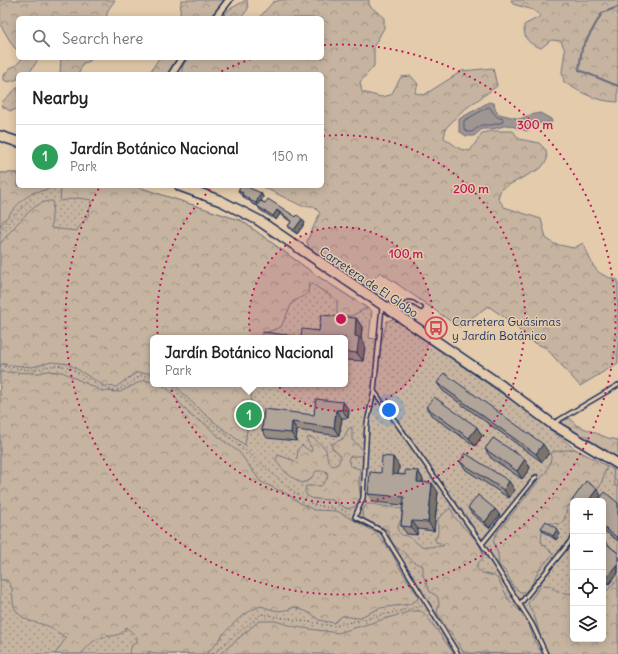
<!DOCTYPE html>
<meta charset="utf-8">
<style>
:root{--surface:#fff;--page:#f2f2f2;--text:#222;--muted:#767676;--line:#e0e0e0;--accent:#0b8043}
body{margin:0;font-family:Delius,sans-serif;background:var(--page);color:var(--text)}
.controls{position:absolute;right:12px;bottom:12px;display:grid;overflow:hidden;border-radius:6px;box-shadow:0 2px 10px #0003}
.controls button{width:36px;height:36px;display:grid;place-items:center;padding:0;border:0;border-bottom:1px solid var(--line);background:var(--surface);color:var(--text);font:20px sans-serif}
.you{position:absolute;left:389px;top:410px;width:14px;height:14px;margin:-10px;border:3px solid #fff;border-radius:50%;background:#1a73e8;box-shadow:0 0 0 6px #1a73e833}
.badge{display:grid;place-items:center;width:26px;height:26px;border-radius:50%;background:var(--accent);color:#fff;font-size:13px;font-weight:700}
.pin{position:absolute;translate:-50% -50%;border:2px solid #fff;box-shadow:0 1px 4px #0006}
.popup{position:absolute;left:150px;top:335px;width:198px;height:52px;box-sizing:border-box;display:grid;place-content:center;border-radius:6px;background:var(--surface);filter:drop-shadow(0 1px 3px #0005);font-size:13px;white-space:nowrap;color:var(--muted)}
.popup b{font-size:15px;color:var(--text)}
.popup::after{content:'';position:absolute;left:50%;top:100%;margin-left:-8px;border:8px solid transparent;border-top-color:var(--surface)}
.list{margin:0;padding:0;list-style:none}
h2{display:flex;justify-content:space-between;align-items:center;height:52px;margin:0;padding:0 16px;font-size:17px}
h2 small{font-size:13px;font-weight:400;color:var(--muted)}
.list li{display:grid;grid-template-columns:26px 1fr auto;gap:12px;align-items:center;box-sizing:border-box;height:64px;padding:0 16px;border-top:1px solid var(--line)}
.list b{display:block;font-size:15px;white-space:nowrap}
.list p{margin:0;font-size:13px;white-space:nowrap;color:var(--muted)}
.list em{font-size:13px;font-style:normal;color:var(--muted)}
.icon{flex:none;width:22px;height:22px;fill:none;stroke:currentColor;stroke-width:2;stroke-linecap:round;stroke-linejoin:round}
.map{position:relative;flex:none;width:618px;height:654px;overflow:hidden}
.search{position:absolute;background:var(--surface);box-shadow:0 2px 10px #0003;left:16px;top:16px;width:308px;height:44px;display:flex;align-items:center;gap:10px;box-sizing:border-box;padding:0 14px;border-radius:6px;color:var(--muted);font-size:15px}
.panel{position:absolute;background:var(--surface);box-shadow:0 2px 10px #0003;left:16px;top:72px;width:308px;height:116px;border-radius:6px}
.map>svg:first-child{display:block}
.grass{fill:url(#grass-dots);stroke:#70727f;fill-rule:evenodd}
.forest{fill:url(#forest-crowns);stroke:#70727f}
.water{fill:#9f9592;stroke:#6a6c7d}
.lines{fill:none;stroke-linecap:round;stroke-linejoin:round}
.shore{stroke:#505873;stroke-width:1}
.stream{stroke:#6a6c7d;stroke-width:2}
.lane-casing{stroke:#1b2f5e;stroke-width:6}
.street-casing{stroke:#1b2f5e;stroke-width:9}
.secondary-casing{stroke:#1b2f5e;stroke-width:12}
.path{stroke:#1b2f5e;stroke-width:1;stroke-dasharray:1 3;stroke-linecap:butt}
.lane{stroke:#e3cbac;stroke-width:3}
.street{stroke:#e3cbac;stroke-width:6}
.secondary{stroke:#e3cbac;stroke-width:9}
.wall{fill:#988d83;stroke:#1b2f5e}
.shaded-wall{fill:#7c736a;stroke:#1b2f5e}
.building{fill:#b1a498;stroke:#1b2f5e}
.ring{fill:none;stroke:#c2185b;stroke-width:2;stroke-dasharray:2 4}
.labels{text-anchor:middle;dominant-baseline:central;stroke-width:3;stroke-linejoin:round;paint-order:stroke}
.street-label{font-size:12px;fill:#1b2f5e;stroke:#e3cbac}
.poi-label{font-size:12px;fill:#1b2f5e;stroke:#e3cbac;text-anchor:start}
.centre{fill:#c2185b;stroke:#e3cbac;stroke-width:2}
.ring-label{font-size:12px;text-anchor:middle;font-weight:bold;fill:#c2185b;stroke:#e3cbac;stroke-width:3;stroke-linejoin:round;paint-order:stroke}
</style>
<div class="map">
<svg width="618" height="654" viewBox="0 0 618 654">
<defs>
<pattern id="grass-dots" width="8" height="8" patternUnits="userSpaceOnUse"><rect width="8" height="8" fill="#c6b4a0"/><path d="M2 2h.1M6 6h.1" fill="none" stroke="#a09386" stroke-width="1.8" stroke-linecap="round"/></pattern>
<pattern id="forest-crowns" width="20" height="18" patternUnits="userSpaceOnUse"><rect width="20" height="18" fill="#c6b4a0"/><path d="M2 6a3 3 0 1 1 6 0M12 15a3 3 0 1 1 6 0" fill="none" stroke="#a09386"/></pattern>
</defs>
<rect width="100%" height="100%" fill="#e3cbac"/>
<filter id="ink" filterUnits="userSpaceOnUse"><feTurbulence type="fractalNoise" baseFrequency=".025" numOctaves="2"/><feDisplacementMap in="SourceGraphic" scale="8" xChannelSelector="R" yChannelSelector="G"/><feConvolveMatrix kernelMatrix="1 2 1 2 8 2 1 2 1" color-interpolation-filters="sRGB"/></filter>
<g filter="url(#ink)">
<!-- grass -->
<path class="grass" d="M0 173H18V186H135L242 221 316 275 372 311 369 338 382 340 387 321 394 319 530 413 575 449 618 472V654H0ZM153 338H345V384H153ZM573 501H603V639H573Z"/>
<!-- forest -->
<path class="forest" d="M0 0H115L108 10 106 18H18V51L13 46 0 24Z
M181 0H224L210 18H186L185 16 180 15Z
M246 0H247L248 9 241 18H221L230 9Z
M281 0H369V5L384 18V28L374 46V66L360 82 362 92 381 97 391 95 401 77 411 76 418 84 415 93 424 95 462 71 493 68 497 86 461 112 446 128 444 138 460 149 470 151 482 133 492 131H513L519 139 539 143 546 150 547 160 541 168 501 189 498 198 504 207 541 219 546 238 554 244 574 248 583 243C594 266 592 274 618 280V363L580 386 546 348 527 339 513 323 488 306 459 327 380 272 366 288 309 249 307 241 320 213 313 206H302L261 186H322V74H181L183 65 188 58H322V18H259L273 2Z
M511 0H618V102C596 101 583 94 564 82L562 72 565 50 561 41 551 40 541 48C528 43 524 40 524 25L541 16 533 10 513 4Z
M23 58H39L32 69 27 74H18V79L8 82 4 80V75L11 67 16 65Z
M61 58H90L88 62 83 63 79 73 77 74H60Z
M159 58H179L167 74H149Z
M18 87V109L10 111 2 106 3 101Z
M0 173H18V186H54C47 191 41 190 33 193 19 200 10 214 0 226Z
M65 186H135L242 221 316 275 367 308 351 316 337 314V300L309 282 308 293 292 303 281 327 260 335 259 338H153V373H136L116 387 104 386 69 364 52 362 32 367 0 364V244C12 231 33 199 53 201L51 228 76 231 88 216 92 200 78 198 60 201 61 189Z
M46 371 62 372 102 391 120 392 144 380 153 382V384H161L168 389 191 416 205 424 221 439 239 452 261 482 287 494 300 503 314 510 337 511 375 532 392 553 399 567 417 594 418 599 410 604 380 608 358 618 342 616 334 623 319 620 312 614 295 607C280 613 275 611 261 606 250 610 240 617 232 625 222 634 216 646 206 654H155L149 651 148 654H129L132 645 137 642V637L126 627C121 639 108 634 98 639 92 641 86 649 81 654H55L66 638C60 634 55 630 50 627 40 622 27 623 19 614 17 612 14 608 14 606 11 597 16 579 0 580V372L40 373Z
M174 384H253L245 445C218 426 196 408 174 384Z
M570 418 576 425 608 438 618 440V460L563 426 562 421Z
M352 427V440C358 444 364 448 361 456H351L348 459 350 466 360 469 359 485 361 499 354 507 347 509 332 500 314 499 307 496 305 491 306 486H321L328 478 326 471H316L310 480 302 483C291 477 282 471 276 460L278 455 295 461 297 459 298 449 302 445 311 452 312 449 307 440 308 437 313 438 326 449C327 456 327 462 333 466L338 464 341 457 338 453 332 448 331 444 343 439 348 429Z
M575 449 607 466 600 487H590L580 489 572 503 568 506 564 520 560 524 549 523 542 531 541 542 553 554 539 570 532 584 525 592H520L513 586 506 572 499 565 498 554 493 540 499 530 546 472 550 463 552 452Z
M613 469 618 472V487L615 485Z
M367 504H372L402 509 404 511C403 518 397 524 398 531L402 535C414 537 413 542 422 546 429 548 436 546 443 546L444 544 436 542 435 540 438 533V519L450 508C453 512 454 518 458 521 467 532 483 542 483 558L477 564 476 567 482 573 494 576 498 579 509 600 527 618 534 640 542 654 464 653 450 631 447 630 437 612 439 604 438 598 437 596 430 592 423 575V567L422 565C412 564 409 556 402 551 398 548 394 546 392 542 390 539 389 534 388 530 380 526 371 525 363 519L362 511Z
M618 579V654H549C540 643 539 628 534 615 532 610 529 607 528 603L540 587 545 585 551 586 558 592 573 594V639H603V591L608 590Z
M411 611H421L426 615 454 654H220L259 621H275L296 627 338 633Z"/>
<!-- water -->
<path class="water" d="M489 102 494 103 496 111 499 114 520 119 530 115 540 113 551 119 552 122 536 124 527 131 508 125 493 129H482L474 136H466L459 131V119Z"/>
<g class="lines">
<!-- shore -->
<path class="shore" d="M489 107C495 113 493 116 503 119V122L492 125H481L472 132H467L464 129V121Z"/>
<!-- stream -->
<path class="stream" d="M618 7 602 13 582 48 579 70 618 86"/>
<!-- lane casing -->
<g class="lane-casing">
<path id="lane" d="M382 307 374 391 367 423 363 498 355 517 382 531 458 654
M397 313 408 302 413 303 421 308
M374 391 482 544 532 624 546 654
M554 423 618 385
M482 544 536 477
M520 604 573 538"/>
</g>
<!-- street casing -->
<g class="street-casing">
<path id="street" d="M215 18 229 0
M172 74 182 58"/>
</g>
<!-- secondary casing -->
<g class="secondary-casing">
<path id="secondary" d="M0 136 18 142
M180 186 221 201 258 220 502 386 552 424 618 464"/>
</g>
<!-- path -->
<path class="path" d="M0 232 22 208 33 198
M0 366 32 370 56 365 69 367 96 384 113 391 123 388 140 376 153 375
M171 384 195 410 245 450 283 483 309 503 324 507 341 509 351 515
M213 654 261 614 333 626 422 606"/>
<!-- lane -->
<use href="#lane" class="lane"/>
<!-- street -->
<use href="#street" class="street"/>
<!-- secondary -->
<use href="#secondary" class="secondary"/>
</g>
<!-- wall -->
<path class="wall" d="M238 191 261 193 263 197 261 201 305 223 297 234 291 230 288 226 291 222 280 214 276 220 260 210 258 206 252 204 250 201 245 199 243 196 241 195Z
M356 318 362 327 361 339 365 345 363 361 346 360 345 358V338L319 331Z
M437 383 549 453 542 462 443 391Z
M343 402 349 410 348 418H342L339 436 297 430 296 441 267 438 262 430 314 415Z
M426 407 482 436 475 446 432 416Z
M485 449 525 459 530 468 522 479 491 458Z
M460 462 515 490 509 498 466 470Z
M399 466 398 475H405L418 471 423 479V482L438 492 434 531 418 529 417 535 407 534 401 526 403 505 373 502 368 494Z
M603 501 618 503V541L603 530Z
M468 508 500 515 489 528 472 514Z
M541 528 560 534 556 540 544 532Z
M603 541 618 553V573L609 584 603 579Z"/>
<!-- shaded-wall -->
<path class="shaded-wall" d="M261 193 263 197 259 207 256 203Z
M277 210 280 214 276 220 273 216Z
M302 219 305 223 297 234 294 230Z
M356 318 362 327 361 339 365 345 363 361 357 353 355 336Z
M343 402 349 410 348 418 342 410Z
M336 410 342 418 339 436 334 428Z
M292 422 297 430 296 441 291 433Z
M477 427 482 436 475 446 469 438Z
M543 444 549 453 542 462 536 454Z
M393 457 399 466 398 482 392 474Z
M525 459 530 468 522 479 517 471Z
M418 471 423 479 422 490 417 482Z
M509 481 515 490 509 498 504 490Z
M432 483 438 492 434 531 428 522Z
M597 489 601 495 597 501H588Z
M495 509 500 515 489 528 485 522Z
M412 521 418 529 417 535 411 527Z
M557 529 560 534 556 540 553 536Z
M618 563V573L609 584 605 579Z"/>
<!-- building -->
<path class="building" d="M240 186H245L261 193 256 203 249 200 250 199 242 195 243 193 238 191Z
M268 199 296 217 297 215 302 219 294 230 288 226 292 221 277 210 273 216 257 206 260 201 265 203Z
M321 315 356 318 355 336 359 337 357 353 345 352V338H262L263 332 301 337 302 329 319 331Z
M444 373 543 444 536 454 437 383Z
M434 397 477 427 469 438 426 407Z
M316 399 343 402 342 410H336L334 428 292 422 291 433 262 430 264 409 314 415Z
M493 438 525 459 517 471 485 449Z
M465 453 509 481 504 490 460 462Z
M382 456 393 457 392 474 405 475V470L418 471 417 482 432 483 428 522 412 521 411 527 401 526 404 497 368 494 370 472 381 473Z
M586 481 597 489 588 501H573V503L571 502Z
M605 492 618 503V538L603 527V501H598Z
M478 495 495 509 485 522 468 508Z
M546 521 557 529 553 536 541 528Z
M603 541 618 553V563L605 579 603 577Z"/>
</g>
<!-- distance rings -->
<circle cx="341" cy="319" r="92" fill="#c2185b" fill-opacity=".12"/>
<g class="ring">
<circle cx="341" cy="319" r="92"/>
<path d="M323 136A184 184 0 1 1 213 187"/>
<path d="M216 74A275 275 0 0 1 254 58M324 45A275 275 0 1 1 99 188"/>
</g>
<!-- icons -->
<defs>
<g id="bus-ring" transform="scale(1.15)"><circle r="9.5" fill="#e3cbac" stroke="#d1495b" stroke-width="1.5"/><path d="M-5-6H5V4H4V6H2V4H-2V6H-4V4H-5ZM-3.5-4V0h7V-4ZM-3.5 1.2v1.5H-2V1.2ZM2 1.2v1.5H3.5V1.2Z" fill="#d1495b"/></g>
</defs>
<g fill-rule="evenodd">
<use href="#bus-ring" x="436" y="328"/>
</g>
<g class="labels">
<!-- street labels -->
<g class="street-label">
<text transform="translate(369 282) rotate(34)">Carretera de El Globo</text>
</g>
<!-- poi labels -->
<g class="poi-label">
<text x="452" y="321">Carretera Guásimas<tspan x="452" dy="14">y Jardín Botánico</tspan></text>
</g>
</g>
<circle cx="341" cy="319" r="6" class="centre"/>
<g class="ring-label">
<text x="535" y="129">300 m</text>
<text x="471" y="193">200 m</text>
<text x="406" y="258">100 m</text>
</g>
</svg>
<div class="controls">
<button>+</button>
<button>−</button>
<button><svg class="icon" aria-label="locate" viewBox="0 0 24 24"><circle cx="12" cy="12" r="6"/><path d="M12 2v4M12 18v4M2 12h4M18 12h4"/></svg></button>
<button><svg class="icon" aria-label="layers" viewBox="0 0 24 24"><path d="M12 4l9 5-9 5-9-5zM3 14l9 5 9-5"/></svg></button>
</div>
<div class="you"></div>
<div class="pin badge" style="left:249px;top:415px;background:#2e9e5b">1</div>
<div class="popup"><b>Jardín Botánico Nacional</b>Park</div>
<div class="search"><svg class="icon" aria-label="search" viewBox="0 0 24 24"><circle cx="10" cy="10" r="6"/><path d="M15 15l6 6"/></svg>Search here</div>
<section class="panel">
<h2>Nearby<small></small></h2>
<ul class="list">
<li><span class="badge" style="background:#2e9e5b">1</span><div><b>Jardín Botánico Nacional</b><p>Park</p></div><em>150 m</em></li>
</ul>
</section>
</div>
